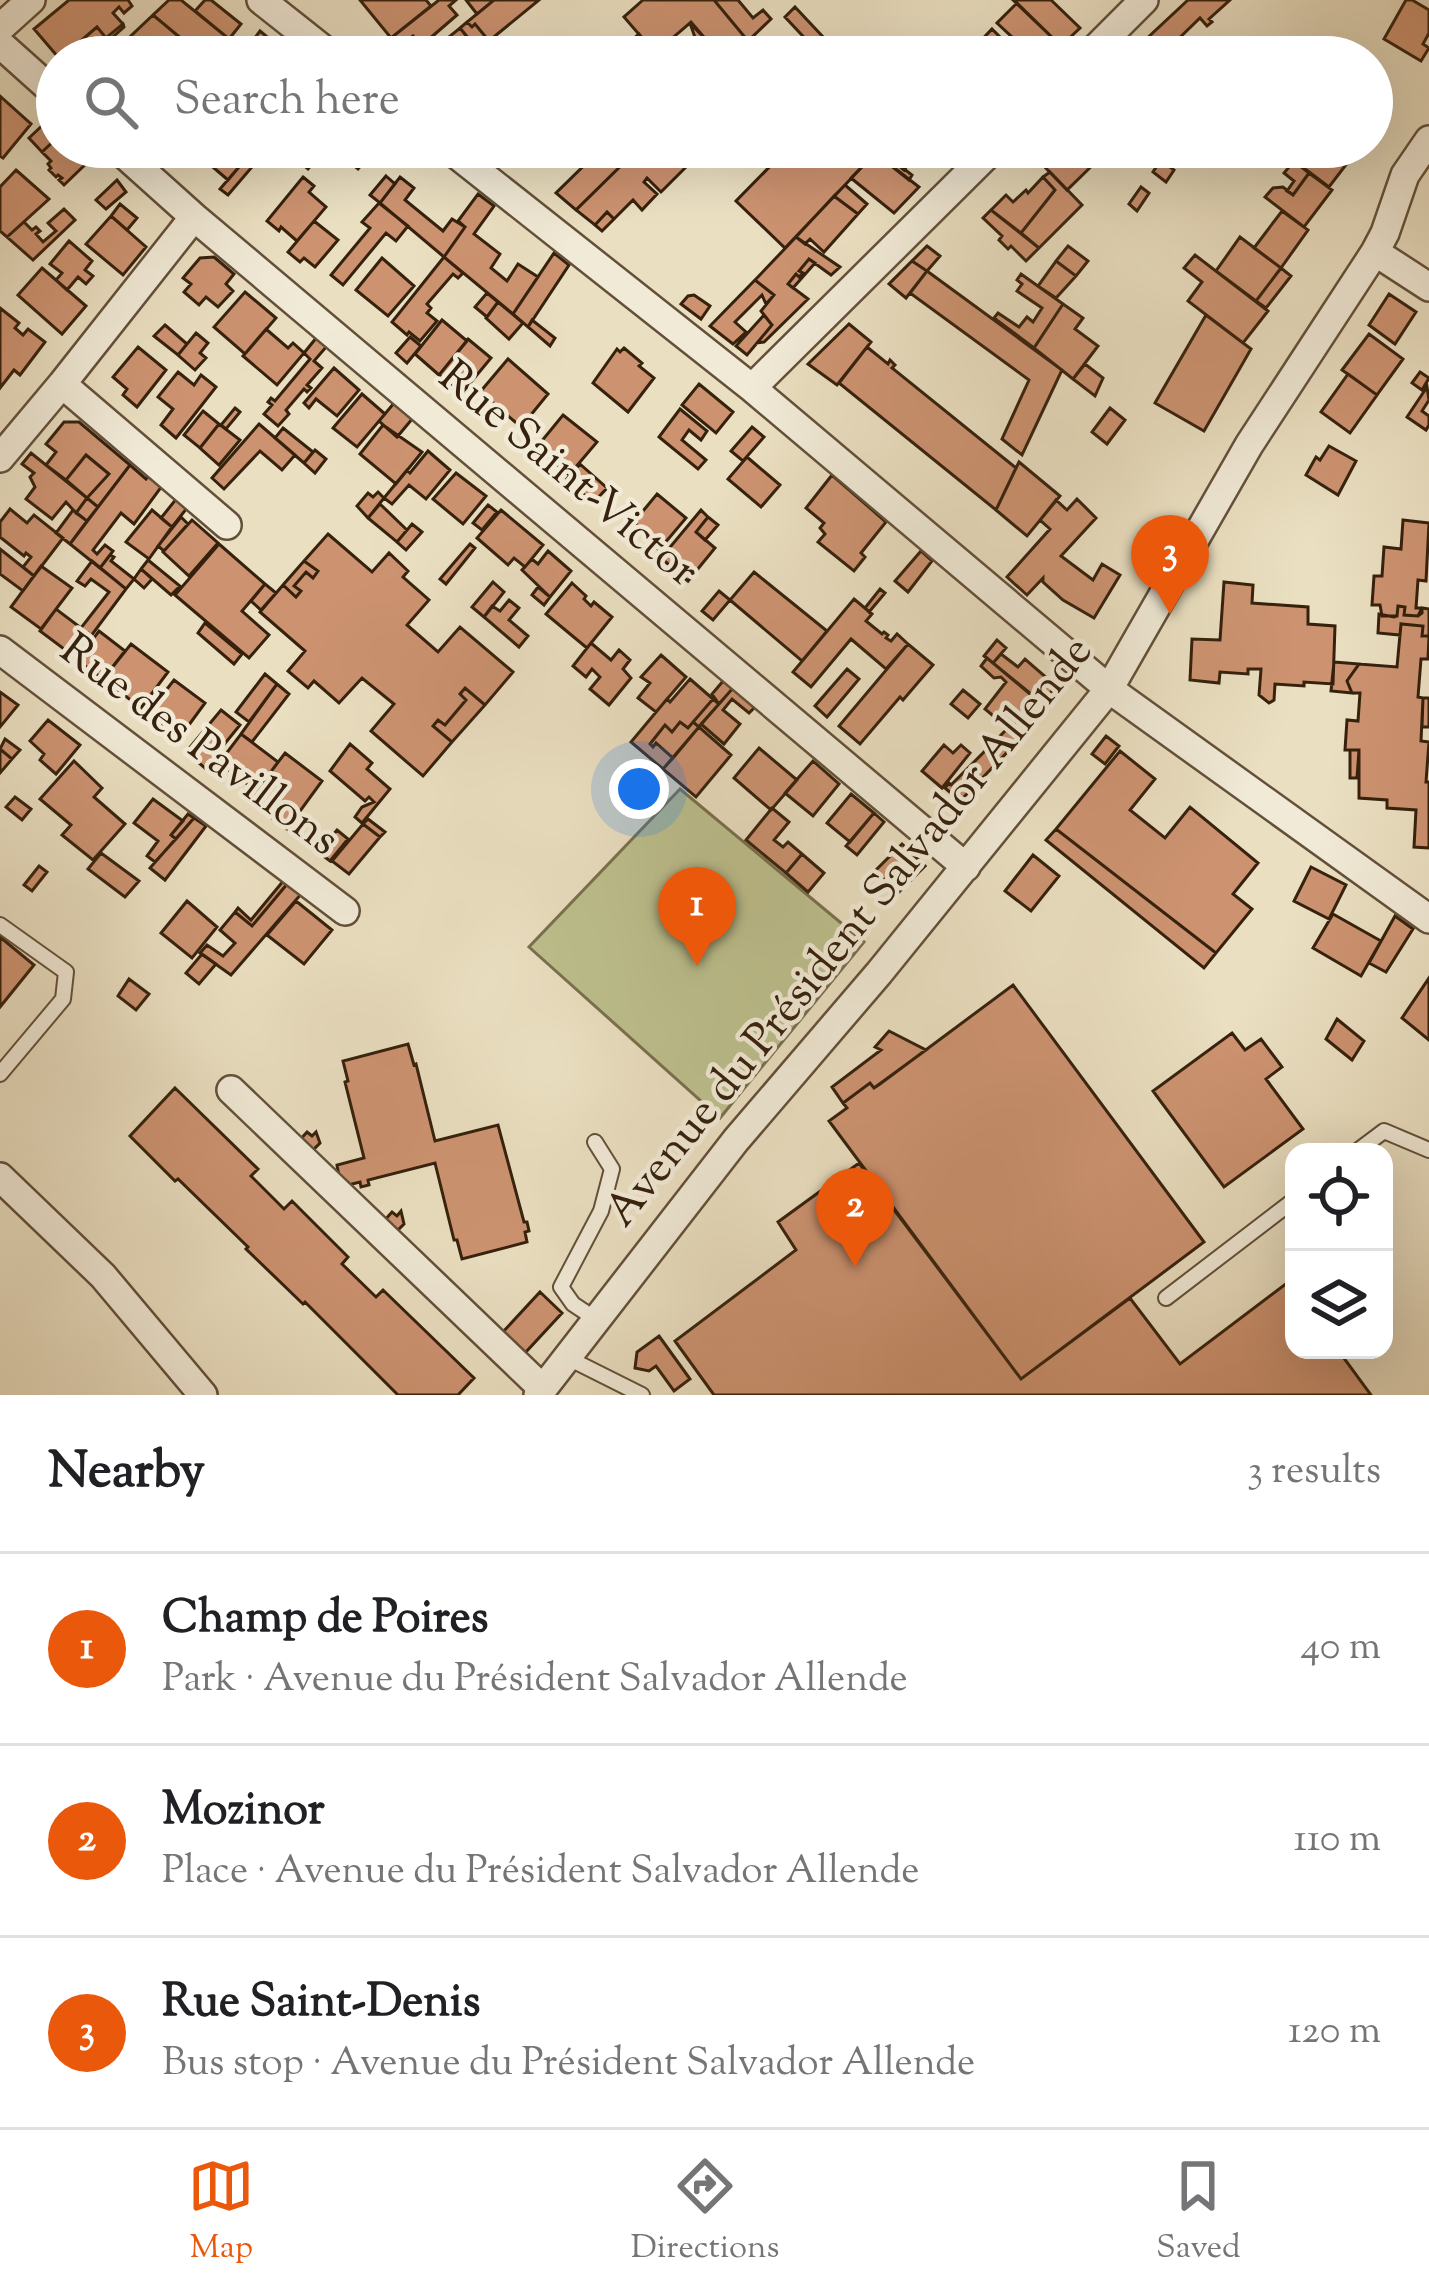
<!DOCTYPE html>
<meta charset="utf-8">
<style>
:root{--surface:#fff;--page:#f2f2f2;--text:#202124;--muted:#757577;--line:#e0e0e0;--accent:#ea580c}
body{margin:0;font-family:"Sorts Mill Goudy",serif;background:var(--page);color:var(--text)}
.controls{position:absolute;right:36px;bottom:36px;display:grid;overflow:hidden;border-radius:24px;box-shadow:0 12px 48px #0002}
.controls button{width:108px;height:108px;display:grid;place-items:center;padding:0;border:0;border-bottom:3px solid var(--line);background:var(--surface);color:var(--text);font:60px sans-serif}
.you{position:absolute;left:639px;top:789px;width:42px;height:42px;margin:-30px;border:9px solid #fff;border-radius:50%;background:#1a73e8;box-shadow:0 0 0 18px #1a73e833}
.badge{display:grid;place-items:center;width:78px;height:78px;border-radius:50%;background:var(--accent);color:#fff;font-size:39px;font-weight:700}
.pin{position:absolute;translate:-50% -99px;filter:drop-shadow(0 3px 6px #0008)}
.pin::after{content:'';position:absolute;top:63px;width:42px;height:36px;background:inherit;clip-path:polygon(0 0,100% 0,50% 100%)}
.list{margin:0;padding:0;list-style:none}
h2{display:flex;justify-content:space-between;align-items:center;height:156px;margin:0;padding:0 48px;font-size:51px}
h2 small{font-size:39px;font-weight:400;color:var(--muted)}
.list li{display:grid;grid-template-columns:78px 1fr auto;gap:36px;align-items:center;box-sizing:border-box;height:192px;padding:0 48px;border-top:3px solid var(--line)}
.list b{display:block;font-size:45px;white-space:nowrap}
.list p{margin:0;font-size:39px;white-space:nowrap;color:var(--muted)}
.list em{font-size:39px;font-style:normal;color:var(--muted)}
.icon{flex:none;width:66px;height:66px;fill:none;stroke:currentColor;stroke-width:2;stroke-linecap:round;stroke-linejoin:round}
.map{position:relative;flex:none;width:1429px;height:1395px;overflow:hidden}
.search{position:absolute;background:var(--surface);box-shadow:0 12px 48px #0002;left:36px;right:36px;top:36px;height:132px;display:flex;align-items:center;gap:30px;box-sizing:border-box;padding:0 42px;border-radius:66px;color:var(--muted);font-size:45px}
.sheet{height:732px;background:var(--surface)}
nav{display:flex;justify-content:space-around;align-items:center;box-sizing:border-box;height:168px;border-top:3px solid var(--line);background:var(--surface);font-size:33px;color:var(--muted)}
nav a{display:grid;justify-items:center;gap:6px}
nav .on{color:var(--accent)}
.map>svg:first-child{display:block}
.green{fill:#bdc08e;stroke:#7a704e;stroke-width:3}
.building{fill:#cd9371;stroke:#36210d;stroke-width:3}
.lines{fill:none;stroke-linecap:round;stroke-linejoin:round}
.lane-casing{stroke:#63503a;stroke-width:18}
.street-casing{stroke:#63503a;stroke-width:32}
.lane{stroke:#f1ead7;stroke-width:14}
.street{stroke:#f1ead7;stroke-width:27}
.labels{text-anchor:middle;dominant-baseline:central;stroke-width:9;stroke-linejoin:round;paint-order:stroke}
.street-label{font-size:45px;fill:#36210d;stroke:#f1ead7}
</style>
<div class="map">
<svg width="1429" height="1395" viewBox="0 0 1429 1395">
<rect width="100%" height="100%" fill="#eadfc1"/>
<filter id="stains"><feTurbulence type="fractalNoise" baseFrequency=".00167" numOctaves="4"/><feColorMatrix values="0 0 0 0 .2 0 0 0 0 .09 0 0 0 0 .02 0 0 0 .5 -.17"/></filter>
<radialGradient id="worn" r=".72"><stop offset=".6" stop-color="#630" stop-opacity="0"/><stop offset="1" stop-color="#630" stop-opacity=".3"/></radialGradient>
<!-- green -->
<path class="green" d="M680 789 864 942 720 1118 529 947Z"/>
<!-- building -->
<path class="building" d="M69 0H128L132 6 124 13 119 7 113 13 123 24 106 38 97 27 62 57H58L34 29Z
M169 0H181L239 47 230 57H203L153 15Z
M205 0H211L241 24 229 39 195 11Z
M360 0H426L431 6 391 38Z
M439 0H456L449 6 457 15 421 46 413 36 399 48 391 38Z
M466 0H494L477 14Z
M494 0H539L489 41 475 24 472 27 467 22Z
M643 0H714L748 41 732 57H695L709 43 691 22 655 53 624 17Z
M714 0H738L753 18 763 10 771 19 748 41Z
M1013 0H1051L1080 28 1061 46Z
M1188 0H1230L1209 19 1212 22 1207 26 1200 18 1169 48 1178 57H1127Z
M1406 0H1412L1429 10V33L1423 44 1429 48 1421 61 1384 39Z
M1017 3 1061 46 1050 57H1026L1024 55 1027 51 997 23Z
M795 7 825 39 815 49 785 17Z
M153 15 200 54 198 57H118L114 52Z
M467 22 472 27 475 24 489 41 478 50 460 28Z
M690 23 709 43 700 52Z
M123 24 124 27 114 36 122 45 114 52 118 57H62L97 27 106 38Z
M460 28 483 57H424Z
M992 29 1001 38 983 57H979L972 50Z
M260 31 279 47 271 57H252L245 51Z
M639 34 655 53 651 57H613Z
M495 50 511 51 516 57H486Z
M0 96 31 124 3 158 0 156Z
M48 120 57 129V138L42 152 29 138Z
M57 138V147H83L94 156 64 185 59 180 62 178 58 175 56 177 49 170 51 168 48 164 51 161 42 152Z
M253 147 254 149 228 180 199 155 195 159 183 148Z
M256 147H269L228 195 220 189Z
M282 147H312L321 154 308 169Z
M329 147H364L372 153 358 169 335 150 327 159 322 155Z
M603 147H640L576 210 556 193Z
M640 147H706L661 192 647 178 644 182 657 194 642 210 633 200 614 219 607 212 595 225 576 210Z
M789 147H881L785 248 736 201Z
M881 147H908L916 153 904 170 879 149Z
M1057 147H1099L1105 153 1067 190 1041 163Z
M1276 147H1355L1358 149 1329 187Z
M879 149 912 175 909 180 875 153Z
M875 153 919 187 894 213 851 178Z
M1161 160 1174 170 1166 182 1153 172Z
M1294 161 1309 173 1293 195 1287 191 1294 181 1284 173Z
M16 170 49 199 7 237 0 231V187Z
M1050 172 1082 205 1039 248 1021 233 1055 190 1043 177Z
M1309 173 1332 190 1304 227 1265 197 1273 188 1283 187 1293 195Z
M386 176 395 184 380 203 370 195Z
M303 177 314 186 309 192 326 207 297 241 281 227 279 231 267 221Z
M400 177 414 188 405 200 443 231 452 219 465 227 444 257 380 203Z
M1043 177 1055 190 1021 233 991 210 1006 195 1013 202 1026 190 1028 193Z
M117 180 126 192 106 209 96 200Z
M845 185 867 204 858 214 834 196Z
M1141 187 1149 193 1137 211 1129 204Z
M478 194 494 206 474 234 500 254 491 268 507 281 518 264 538 277 513 314 444 257 465 227 458 221Z
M834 196 858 214 824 252 810 239 805 244 796 237Z
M379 203 408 226 396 241 386 233 343 285 331 275 370 228 362 222Z
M120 204 137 218 127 230 111 216Z
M64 209 75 220 33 260 7 237 24 222 32 230 36 227 40 231 36 234 43 242 56 231 48 223Z
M991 210 1039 248 1026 261 1011 246 1008 249 999 240 1002 236 983 218Z
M1282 211 1308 230 1281 268 1254 248Z
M607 212 614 219 602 231 595 225Z
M111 216 146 247 123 275 86 244Z
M314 221 338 240 315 267 304 258 300 262 288 252Z
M796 237 840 267 831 275 809 259 799 271 803 273 799 277 796 274 788 284 808 299 764 342 757 343 772 325 761 311 774 295 755 280Z
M1240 237 1281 268 1256 301 1216 271Z
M69 241 92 261 85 270 93 276 86 284 78 277 67 290 56 280 62 273 50 264Z
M927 246 940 256 927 271 912 261Z
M1068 246 1088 261 1076 276 1056 261Z
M554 253 569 265 528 327 513 314Z
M1195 255 1268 311 1243 343 1188 301 1202 282 1184 268Z
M214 257 234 274 226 284 233 291 218 307 206 297 199 305 184 292 191 284 183 278 200 258Z
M444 257 463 273 458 278 453 274 427 304 431 308 427 313 437 321 420 341 409 332 407 335 392 322Z
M382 258 414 286 388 316 356 290Z
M809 259 815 263 793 288 788 284 796 274 799 277 803 273 799 271Z
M912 261 927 271 906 298 889 284Z
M1056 261 1076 276 1056 298 1038 286Z
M42 268 86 306 62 334 18 295Z
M1281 268 1291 276 1266 308 1256 301Z
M927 271 1062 370 1022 455 1002 439 1029 380 910 293Z
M1021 274 1063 304 1034 348 994 318 998 313 1019 327 1027 317 1033 322 1042 308 1017 291 1022 284 1017 280Z
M755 280 774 295 766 304 762 295 735 322 746 332 733 344 710 326Z
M245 292 276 318 245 354 214 327Z
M487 293 498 302 487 317 475 307Z
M1389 294 1416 312 1395 344 1369 325Z
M694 295 710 306 701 319 681 304 688 296Z
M498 302 523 323 509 339 486 318Z
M1063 304 1083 318 1075 329 1098 346 1073 379 1034 348Z
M0 308 19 323 15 328 23 335 28 329 45 342 20 375 14 370 0 388Z
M764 315 772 325 747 355 736 346Z
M1206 315 1251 349 1204 431 1155 403Z
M442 320 467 341 439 375 415 354Z
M532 320 555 338 550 346 528 327Z
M849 324 871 342 837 385 808 364Z
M165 325 187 344 178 355 154 336Z
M266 329 288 348 293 343 304 353 277 385 243 356Z
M196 333 208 343 200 353 206 358 195 370 178 355Z
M1369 334 1403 359 1377 395 1342 370Z
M317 337 327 346 314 361 322 368 307 385 311 388 307 392 304 389 286 410 289 414 278 426 264 414 272 405 268 402 271 398 275 401 310 359 304 353Z
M410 337 421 346 407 363 396 353Z
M468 339 491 358 461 394 439 375Z
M138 347 166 370 137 407 123 395 127 389 113 377Z
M867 347 888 364 890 360 895 365 892 368 1016 468 996 510 839 383Z
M624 348 642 363 639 366 654 378 628 412 593 383 617 349 620 352Z
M508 359 548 394 521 427 480 392Z
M1085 364 1103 378 1095 396 1073 379Z
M334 368 359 390 337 416 316 399 309 408 304 403Z
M178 372 194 385 201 375 216 387 176 438 161 425 173 409 158 397Z
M1420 372 1429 378 1422 390 1412 383Z
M1348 374 1377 395 1350 433 1321 412Z
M699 384 733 412 716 433 682 405Z
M1427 387 1429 400 1422 411 1429 416V425L1426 430 1407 417Z
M362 394 385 414 357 447 333 428Z
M394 403 413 418 397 437 379 421Z
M235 408 240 412 226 429 221 425Z
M1110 408 1125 420 1107 444 1092 432Z
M680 409 707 431 701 440 689 430 682 440 706 460 698 469 659 437Z
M203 411 219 424 200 448 184 435Z
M563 415 597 442 569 475 536 448Z
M64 422H79L130 465 98 507 87 498 109 474 86 455 66 480 46 465 56 452 46 444Z
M219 424 240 440 219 465 200 448Z
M259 424 295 455 282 470 260 451 224 489 212 478Z
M383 425 422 452 396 484 360 454Z
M752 427 764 437 743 461 731 451Z
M283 428 313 452 304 463 275 438Z
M1329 446 1356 461 1338 495 1306 475 1316 457 1320 460Z
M315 450 326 459 315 473 304 463Z
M428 451 450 470 426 499 409 485 392 504 384 498 407 470 410 473Z
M31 453 87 498 76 513 66 502 52 519 26 499 35 487 30 477 34 473 22 464Z
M86 455 109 474 87 498 66 480Z
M747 457 780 485 761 507 728 479Z
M1019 462 1060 496 1027 536 996 510Z
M580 464 607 488 593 503 567 479Z
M130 465 146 479 149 475 162 486 134 524 121 513 93 550 97 554 105 545 113 551 100 568 70 544Z
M456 473 486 496 463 524 433 499Z
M832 475 886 522 861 553 865 557 854 571 818 542 825 534 820 528 824 523 806 508Z
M378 492 384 498 368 518 357 506 368 493 373 497Z
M657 494 686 518 659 550 645 539 648 535 634 522Z
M87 498 98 507 87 521 76 513Z
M177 498 187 508 172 527 161 518Z
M1077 499 1096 518 1061 556 1093 580 1102 564 1120 575 1094 618 1063 600 1043 582V578L1027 595 1007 577 1050 529 1040 520 1056 500 1067 510Z
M380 504 407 530 397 542 368 518Z
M488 505 497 512 482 530 473 523Z
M10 509 27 523 34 515 63 538 34 576 23 567 31 557 26 553 24 556 0 537V522Z
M73 510 87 521 70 544 56 533Z
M152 510 172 527 149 559 126 542Z
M501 510 543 545 525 567 514 558 508 565 477 538Z
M701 510 708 517 696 532 715 548 688 581 661 558Z
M181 517 188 524 164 551 158 546Z
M708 517 718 525 705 540 696 532Z
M192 520 218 543 189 576 163 552Z
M1403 520 1429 523 1426 581 1418 580 1416 608H1422V613L1418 616 1404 615 1405 607 1398 606 1397 616H1382L1380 605H1372L1374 576H1382L1384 547 1401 549Z
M412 524 422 532 406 550 397 542Z
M328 534 372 572 389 553 408 571 403 577 429 600 407 625 438 652 460 627 513 672 485 705 465 688 460 694 466 700 445 725 438 720 433 726 452 742 423 776 371 731 394 704 362 678 339 703 314 681 308 688 288 671 305 651 260 612 283 585 296 597 301 591 294 586 306 572 313 578 318 571 304 561Z
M219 544 265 584 242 611 269 635 249 658 175 595Z
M470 544 475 548 446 584 440 579Z
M0 549 34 576 23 591 0 574Z
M548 551 571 571 550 597 522 570 532 559 538 564Z
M921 551 932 561 908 592 895 581Z
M110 555 114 557 111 561 134 579 126 589 100 568Z
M148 560 180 586 171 595 141 569Z
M92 561 126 589 91 636 88 633 72 655 40 631 56 609 81 628 109 592 91 579 85 586 77 581Z
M304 561 318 571 313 578 306 572 294 586 301 591 296 597 283 585Z
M41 566 72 588 41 629 11 607Z
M141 569 152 579 144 588 134 579Z
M754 572 827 631 802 661 730 600Z
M493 582 504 592 484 617 472 607Z
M1224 582 1253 585 1252 603 1308 607V624L1335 626 1333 684 1304 682V686L1275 684 1274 700 1269 703 1259 695 1261 669H1248V674L1220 672 1219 683 1190 680 1192 639 1220 640Z
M572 583 586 596 584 599 591 606 594 602 612 617 587 648 546 614Z
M265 584 276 593 261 610 251 601Z
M538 587 550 597 544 605 532 595Z
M880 589 885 593 869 612 865 608Z
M719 591 730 600 713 620 702 611Z
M854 599 872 614 866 621 882 634 884 632 888 635 886 638 891 641 897 634 908 644 886 669 851 639 811 687 793 672Z
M509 600 519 608 509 620 528 636 519 647 484 617 492 606 500 611Z
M1398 606 1405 607 1404 615 1418 616 1422 608 1429 609V636H1422L1423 626 1401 624 1400 635 1378 633 1379 614 1394 617 1397 616Z
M205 623 242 654 234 664 198 633Z
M1401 624 1423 626 1422 636H1429L1428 659H1421L1418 697 1423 698 1421 741 1429 742 1426 782H1429V848L1414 847 1416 810 1387 808V800L1359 798V750H1345L1347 720 1358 721 1360 693H1352L1347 681 1359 664 1397 667Z
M99 631 125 651 103 679 77 660Z
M997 640 1006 648 993 663 984 656Z
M591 643 611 660 619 650 630 660 623 669 631 678 609 705 590 689 600 677 592 669 586 677 573 666Z
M131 644 168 672 141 708 103 679Z
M908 644 933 665 903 700 900 697 860 744 839 726Z
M1001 654 1018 667 1025 659 1056 686 1042 703 993 663Z
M661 655 686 677 656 712 638 698 650 683 641 677Z
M987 658 1036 699 1010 730 985 709 1006 682 1001 677 994 678 981 666Z
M1334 662 1359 664 1347 681 1352 693 1331 691Z
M847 669 859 679 827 717 815 706Z
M265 674 277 684 249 722 236 712Z
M690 679 713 699 688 728 680 722 672 732 665 725 650 744 653 747 656 743 673 758 663 769 631 742 667 699 670 702Z
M174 680 205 703 183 733 176 729 173 734 148 713Z
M724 680 733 688 719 704 712 694Z
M277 684 289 694 252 742 241 734Z
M465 688 485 705 452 742 433 726 438 720 445 725 466 700 460 694Z
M733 688 755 707 749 713 732 699 723 710 740 724 724 744 701 724Z
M963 690 980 704 968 718 951 704Z
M0 692 18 705 0 727Z
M1423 698H1429V727H1422Z
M713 699 719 704 699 727 693 722Z
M221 710 240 725 205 768 186 752Z
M48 720 80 745 56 774 40 760 44 754 30 741Z
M680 722 688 728 693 722 699 727 673 758 656 743 653 747 650 744 665 725 672 732Z
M699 727 731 755 696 797 663 769Z
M1008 728 1021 738 960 801 945 788 949 783 951 785Z
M241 734 278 762 257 791 219 763Z
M1106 736 1119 746 1105 764 1092 754Z
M5 739 20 750 12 759 0 749Z
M350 744 372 763 367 769 390 789 362 823 355 817 362 807 374 802 369 797 365 801 330 771Z
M944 745 953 753 961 745 970 753 942 788 922 771Z
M759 748 797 780 771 810 734 778Z
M0 749 12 759 0 773Z
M1350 750H1359L1357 778H1350Z
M1120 751 1155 779 1130 810 1165 838 1190 807 1258 863 1233 894 1252 909 1216 953 1056 829Z
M285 753 322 781 287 829 268 815 270 813 249 801Z
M74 761 102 788 94 797 125 824 93 860 62 835 71 825 40 799Z
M813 761 839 784 813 816 785 793Z
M851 794 874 813 850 842 827 823Z
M15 797 31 809 22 820 6 807Z
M153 799 183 821 171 835 176 839 155 862 147 856 158 841 134 823Z
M772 808 789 822 774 840 783 847 788 842 802 854 786 873 746 840Z
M874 813 884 822 857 855 846 846Z
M188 814 194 818 176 839 171 835Z
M194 818 206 826 165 880 150 868Z
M368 819 385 832 380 837 363 824Z
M363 824 380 837 349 874 332 861Z
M1056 829 1216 953 1204 968 1046 840Z
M337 830 348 839 330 861 318 852Z
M902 844 925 866 898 893 875 871Z
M101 853 139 881 125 897 88 869Z
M802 854 824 873 808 892 786 873Z
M1033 855 1059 876 1031 911 1005 891Z
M39 866 47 872 32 891 24 885Z
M1311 867 1346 885 1329 919 1294 901Z
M284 880 288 883 252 926 235 912 238 908 251 920Z
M288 883 302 893 231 975 200 953 207 945 223 956 235 943 220 930 235 912 252 926Z
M187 901 217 927 192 958 161 933Z
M296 901 332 930 304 964 267 935Z
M1333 914 1381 941 1361 976 1313 948Z
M1395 916 1413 929 1386 972 1369 963Z
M0 937 34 965 0 1007Z
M202 954 216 964 199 984 186 973Z
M1429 978V1040L1402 1018Z
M129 979 149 994 136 1010 118 996Z
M1013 985 1204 1242 1021 1379 829 1121 847 1108 843 1103 870 1083 874 1088 880 1084Z
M1337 1019 1364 1041 1352 1060 1326 1039Z
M889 1031 926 1050 874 1088 870 1083 843 1103 832 1087 881 1050 875 1047Z
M1232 1033 1245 1050 1261 1039 1282 1067 1266 1079 1303 1129 1224 1187 1153 1091Z
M408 1044 414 1065 416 1064 435 1141 498 1125 524 1222H527L529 1231 525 1232 527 1242 462 1259 457 1240H454L435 1163 368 1180 369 1185 361 1187 360 1182 348 1185 339 1176 337 1165 364 1158 345 1082 348 1081 343 1061Z
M175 1088 258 1169 251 1176 284 1209 292 1201 348 1257 342 1264 376 1297 383 1290 474 1378 458 1395H398L305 1302 303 1304 246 1249 248 1247 178 1179 175 1181 130 1136Z
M307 1132 312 1136 316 1132 320 1143 311 1152 299 1141Z
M859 1163 1021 1379 1130 1298 1180 1364 1287 1283 1294 1292V1350H1338L1371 1395H714L675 1341 796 1250 778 1222Z
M401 1211 404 1224 396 1232 384 1221 392 1212 397 1216Z
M540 1292 562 1313 524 1354 502 1333Z
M659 1336 690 1379 674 1391 656 1366 649 1371 635 1368 637 1352Z"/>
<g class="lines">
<!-- lane casing -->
<g class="lane-casing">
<path id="lane" d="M0 925 66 972 63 999 0 1074
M595 1142 612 1169 601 1211 561 1287 573 1304 597 1320
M1356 1152 1384 1131 1429 1150
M1166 1298 1294 1200
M568 1358 642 1395"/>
</g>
<!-- street casing -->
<g class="street-casing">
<path id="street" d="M261 0 333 57
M0 28 31 0
M0 44 57 95
M1087 57 1144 0
M116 147 194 217 966 867
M447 147 752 388 1109 689 1429 919
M1375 252 1429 287
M62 384 227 525
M752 388 995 147
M0 458 62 384 194 217
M0 650 345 911
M231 1090 543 1389
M0 1177 103 1276 203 1395
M538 1395 736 1140 879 973 1109 689 1249 445 1375 252 1385 233 1405 175 1429 140"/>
</g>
<!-- lane -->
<use href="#lane" class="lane"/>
<!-- street -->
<use href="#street" class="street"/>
</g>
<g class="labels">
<!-- street labels -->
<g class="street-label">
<text transform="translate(567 476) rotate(40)">Rue Saint-Victor</text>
<text transform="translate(198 747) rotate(37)">Rue des Pavillons</text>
<text transform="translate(851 933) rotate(-51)">Avenue du Président Salvador Allende</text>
</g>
</g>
<rect width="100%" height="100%" filter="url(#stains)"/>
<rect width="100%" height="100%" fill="url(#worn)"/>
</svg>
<div class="controls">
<button><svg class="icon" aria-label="locate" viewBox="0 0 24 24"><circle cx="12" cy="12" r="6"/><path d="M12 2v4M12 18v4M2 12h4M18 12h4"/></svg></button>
<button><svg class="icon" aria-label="layers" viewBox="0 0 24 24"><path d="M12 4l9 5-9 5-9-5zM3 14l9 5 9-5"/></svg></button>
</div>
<div class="you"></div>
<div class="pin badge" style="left:697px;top:966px">1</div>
<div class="pin badge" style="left:855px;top:1267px">2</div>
<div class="pin badge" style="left:1170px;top:614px">3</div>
<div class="search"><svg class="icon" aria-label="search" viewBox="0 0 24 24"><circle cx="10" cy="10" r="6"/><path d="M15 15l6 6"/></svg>Search here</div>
</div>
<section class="sheet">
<h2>Nearby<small>3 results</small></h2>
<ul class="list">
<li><span class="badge">1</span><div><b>Champ de Poires</b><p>Park · Avenue du Président Salvador Allende</p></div><em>40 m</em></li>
<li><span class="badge">2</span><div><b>Mozinor</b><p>Place · Avenue du Président Salvador Allende</p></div><em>110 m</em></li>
<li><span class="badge">3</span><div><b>Rue Saint-Denis</b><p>Bus stop · Avenue du Président Salvador Allende</p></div><em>120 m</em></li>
</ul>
</section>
<nav>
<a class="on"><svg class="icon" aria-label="map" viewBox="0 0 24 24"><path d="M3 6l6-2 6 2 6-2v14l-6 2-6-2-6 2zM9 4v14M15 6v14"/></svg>Map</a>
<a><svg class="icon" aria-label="directions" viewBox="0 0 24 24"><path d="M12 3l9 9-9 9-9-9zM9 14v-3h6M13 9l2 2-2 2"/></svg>Directions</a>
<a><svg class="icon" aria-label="saved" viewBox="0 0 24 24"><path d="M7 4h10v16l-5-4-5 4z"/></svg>Saved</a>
</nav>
